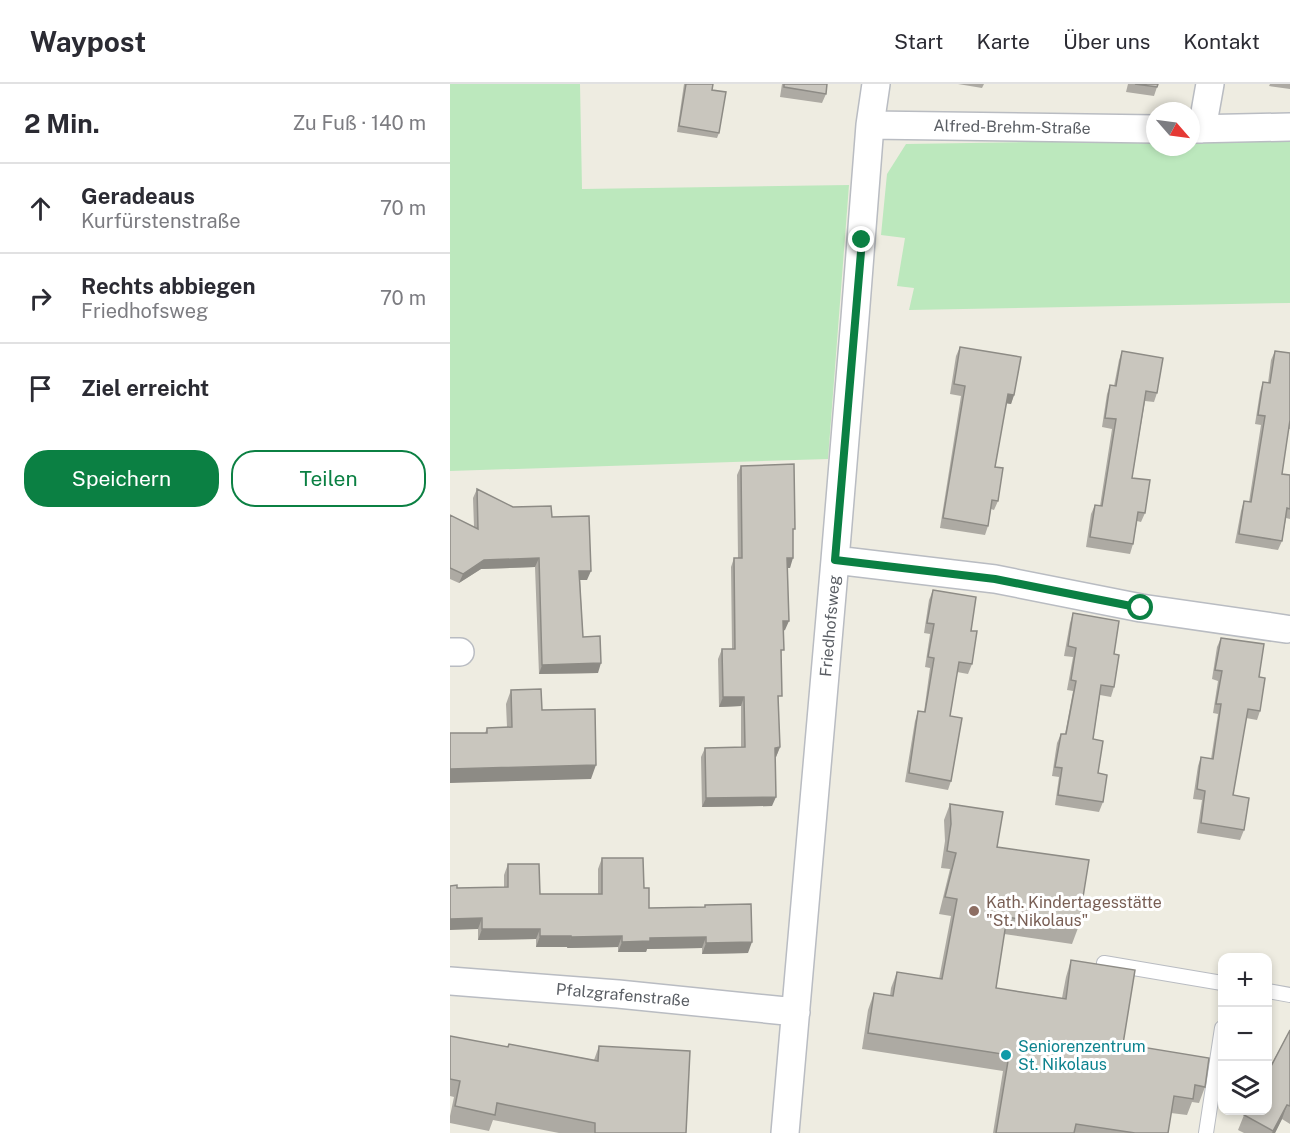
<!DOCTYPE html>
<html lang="de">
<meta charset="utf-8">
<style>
:root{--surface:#fff;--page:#f2f2f3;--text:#2b2b33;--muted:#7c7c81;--line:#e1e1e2;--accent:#0b8043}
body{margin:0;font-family:"Public Sans",sans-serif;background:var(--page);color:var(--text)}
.controls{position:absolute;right:18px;bottom:18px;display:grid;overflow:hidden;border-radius:12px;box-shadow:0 3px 9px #0003}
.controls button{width:54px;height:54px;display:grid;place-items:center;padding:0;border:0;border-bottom:2px solid var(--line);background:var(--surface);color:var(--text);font:30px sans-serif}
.compass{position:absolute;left:696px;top:18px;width:54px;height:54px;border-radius:50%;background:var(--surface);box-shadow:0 3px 9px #0003;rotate:118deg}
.stop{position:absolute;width:18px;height:18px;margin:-14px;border:4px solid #0b8043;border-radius:50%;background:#fff}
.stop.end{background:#0b8043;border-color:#fff;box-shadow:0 2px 6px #0008}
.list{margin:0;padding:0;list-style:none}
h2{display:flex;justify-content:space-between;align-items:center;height:78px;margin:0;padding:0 24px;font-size:26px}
h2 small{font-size:20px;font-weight:400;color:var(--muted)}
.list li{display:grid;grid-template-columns:39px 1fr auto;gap:18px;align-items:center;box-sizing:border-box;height:90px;padding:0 24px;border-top:2px solid var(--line)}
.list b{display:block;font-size:22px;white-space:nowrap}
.list p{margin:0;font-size:20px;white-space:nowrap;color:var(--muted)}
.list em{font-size:20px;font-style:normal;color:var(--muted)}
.actions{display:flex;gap:12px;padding:18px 24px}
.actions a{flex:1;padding:14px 0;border:2px solid var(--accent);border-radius:24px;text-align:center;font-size:21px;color:var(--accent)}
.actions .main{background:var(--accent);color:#fff}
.icon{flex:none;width:33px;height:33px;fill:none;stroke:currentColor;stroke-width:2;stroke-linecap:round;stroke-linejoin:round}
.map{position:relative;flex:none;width:840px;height:1049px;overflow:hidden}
header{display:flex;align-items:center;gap:36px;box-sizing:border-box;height:84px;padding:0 30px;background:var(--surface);border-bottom:2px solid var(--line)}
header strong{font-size:28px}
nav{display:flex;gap:33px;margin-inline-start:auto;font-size:21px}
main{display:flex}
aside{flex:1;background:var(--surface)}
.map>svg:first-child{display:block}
.green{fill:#bce8bd}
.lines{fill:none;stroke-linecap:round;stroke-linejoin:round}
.service-casing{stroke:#b9bcc2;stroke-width:16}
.minor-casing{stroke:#b9bcc2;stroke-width:30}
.service{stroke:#fff;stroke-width:14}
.minor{stroke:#fff;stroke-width:27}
.wall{fill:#adaaa3}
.shaded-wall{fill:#8d8b85}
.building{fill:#c9c6be;stroke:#8d8b85;stroke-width:1.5}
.route{stroke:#0b8043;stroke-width:8}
.education-dot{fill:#8d6e63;stroke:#fff;stroke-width:2}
.culture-dot{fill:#0f9aa8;stroke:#fff;stroke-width:2}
.labels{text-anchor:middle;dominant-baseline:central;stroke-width:6;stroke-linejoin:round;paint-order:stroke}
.street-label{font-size:16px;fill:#5a5e64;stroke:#fff}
.education-label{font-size:16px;fill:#785e54;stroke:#fff;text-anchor:start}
.culture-label{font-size:16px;fill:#0d838f;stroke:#fff;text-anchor:start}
</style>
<header>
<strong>Waypost</strong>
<nav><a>Start</a><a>Karte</a><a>Über uns</a><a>Kontakt</a></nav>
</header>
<main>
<aside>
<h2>2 Min.<small>Zu Fuß · 140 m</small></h2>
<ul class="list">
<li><svg class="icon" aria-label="ahead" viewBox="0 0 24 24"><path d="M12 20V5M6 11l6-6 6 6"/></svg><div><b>Geradeaus</b><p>Kurfürstenstraße</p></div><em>70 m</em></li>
<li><svg class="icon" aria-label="right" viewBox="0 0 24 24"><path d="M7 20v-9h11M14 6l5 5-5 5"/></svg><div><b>Rechts abbiegen</b><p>Friedhofsweg</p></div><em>70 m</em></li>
<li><svg class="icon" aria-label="arrive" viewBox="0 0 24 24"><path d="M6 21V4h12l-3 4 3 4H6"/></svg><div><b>Ziel erreicht</b></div></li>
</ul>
<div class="actions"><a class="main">Speichern</a><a>Teilen</a></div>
</aside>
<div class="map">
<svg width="840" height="1049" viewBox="0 0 840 1049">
<rect width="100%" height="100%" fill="#eeece1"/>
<!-- green -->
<path class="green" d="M0 0H130L132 105 399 101 378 375 0 387Z
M840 54V219L459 226 464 204 447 202 455 154 431 151 437 90 456 60 705 56V63H741V56Z"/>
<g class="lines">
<!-- service casing -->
<g class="service-casing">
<path id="service" d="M654 879 772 899
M818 907 840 911
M756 1049 772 944"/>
</g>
<!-- minor casing -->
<g class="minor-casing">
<path id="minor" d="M420 41 705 45
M741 45 840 43
M752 45 760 0
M385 476 545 495 691 524 836 545
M0 568H10
M0 897 168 910 346 928
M335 1049 385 476 405 234 420 41 426 0"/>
</g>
<!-- service -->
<use href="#service" class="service"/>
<!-- minor -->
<use href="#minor" class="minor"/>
</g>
<!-- wall -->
<path class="wall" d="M234 0H263L262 6 269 49 267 54 227 48Z
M332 0H377L376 10 372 19 330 13Z
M508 0H534L532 4Z
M678 0H708L704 12 676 8Z
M820 0H840V5L819 2Z
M510 263 564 311 561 320 556 319 545 383 548 417 544 426 541 425 538 442 535 451 490 444 511 312 500 310 506 272Z
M672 267 707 309 704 318 695 317 682 394 695 429 691 438 687 437 683 460 680 470 636 463 641 430 645 421 650 422 662 345 652 343 657 310 660 301 664 302 669 276Z
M825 267 840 269V345H838L832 390 840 391V435L836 434 832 457 828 466 785 459 791 427 794 417 799 418 811 341 805 340 810 308 813 298 818 299 821 276Z
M291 382 343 452 340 484H338L335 546 333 547 331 573 328 620 330 663 326 673H325L322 722 252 723 251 673 255 664 291 663V622L269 623 268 575 272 565H282L281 483 284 474H288L287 391Z
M27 405 63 423 102 433 137 496H130L133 553 148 589 89 590 85 483 31 485 9 499 0 495V431L24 443 23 414Z
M483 506 521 547 522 580 518 590 507 588 500 632 501 697 498 706 455 698 465 637 468 627 474 628 480 584 475 583 480 550 474 549 479 516Z
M623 529 664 570V603L661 613 650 611 643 655 653 718 649 728 605 721 609 693 602 692 607 659 611 650H615L623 607 617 606 623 573 614 572 620 539Z
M771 554 809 593 810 627 807 636 796 634 783 711 794 746 790 756 747 749 752 716 743 715 748 682 751 673 761 675 768 630 763 629 768 597 762 595 767 563Z
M61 606 92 626 141 695 35 649 37 644 57 643 56 620Z
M500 720 547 763 628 844 622 860 554 850 546 904 612 914 616 893 621 876 673 960 755 1003 749 1019 742 1018 737 1031 721 1029 718 1049H543L553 987 412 965 418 926 424 909 440 912 441 904 447 888 489 895 501 832 489 830 500 785 491 784 495 757 494 736Z
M152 774 194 804 199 824 255 823V821L298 869 252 870V864L197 865 196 868H168V863L117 864 118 863H86V855L28 856V845L7 804 54 803V791L58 780 90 810H148V785Z
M840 946V1040L832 1035 825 1049H794L788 1046 794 1031Z
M0 952 57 963 59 960 144 976 149 962 236 1049H109L43 1036 39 1047 0 1039V1032L4 1013 0 1012Z"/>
<!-- shaded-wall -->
<path class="shaded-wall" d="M558 310 564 311 561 320 555 319Z
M89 474 85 483 31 485 9 499 13 490 34 476Z
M337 474H343L340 484H334Z
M129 487H141L137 496H126Z
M333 537H339L335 546 329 547Z
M151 579 148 589 89 590 92 581Z
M273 613H294L291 622 269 623Z
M330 663 326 673H321L325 664Z
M146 681 141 695 0 699V685Z
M326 713 322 722 252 723 256 714Z
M32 834 28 845 0 846V835Z
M32 845H90L86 855 28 856Z
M90 852H121L118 863H86Z
M172 852 168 863 117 864 121 853Z
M256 853 252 864 197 865 196 868H168L172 858 200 854Z
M302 858 298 869 252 870 256 859Z
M837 1021 832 1035 825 1049H822Z"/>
<!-- building -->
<path class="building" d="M236 0H263L262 6 276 8 269 49 229 42Z
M334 0H377L376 10 334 3Z
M685 0H708L707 3Z
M510 263 571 273 564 311 558 310 545 383 553 384 548 417 542 416 538 442 493 434 515 302 504 300Z
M672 267 713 274 707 309 696 307 682 394 700 396 695 429 688 428 683 460 640 453 645 421 652 422 666 335 655 334 660 301 666 302Z
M825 267 840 269V336L832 390 840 391V425L837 424 832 457 789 450 794 417 801 418 815 332 808 331 813 298 820 299Z
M344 380 345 445H343V474H337L339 537H333L334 566H331L332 612H328L330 663 325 664 326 713 256 714 255 664 295 663 294 613H273L272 565H285L284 474H292L291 382Z
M27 405 63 423 101 422 102 433 139 432 141 487H129L133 553 150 552 151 579 92 581 89 474 34 476 13 490 0 484V431L28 445Z
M483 506 526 513 521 547H527L522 580 509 578 500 632 512 634 501 697 459 689 468 627 475 628 484 574 478 573 484 540 477 539Z
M623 529 669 537 664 570 669 571 664 603 651 601 643 655 653 657 648 689 657 691 653 718 608 711 612 684 605 683 611 650H616L626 597 621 596 626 564 618 562Z
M771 554 814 560 809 593 815 594 810 627 798 625 783 711 799 714 794 746 751 739 755 707 747 705 751 673 763 675 771 620H766L772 587 765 586Z
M91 605 92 626 145 625 146 681 0 685V649H37V644L62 643 61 606Z
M500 720 553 728 547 763 639 776 628 844 557 833 546 904 616 915 621 876 685 886 673 960 759 974 755 1003 745 1001 743 1015 724 1012 718 1049H685L626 1040 624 1049H546L559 971 418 949 424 909 443 912 447 888 492 895 507 815 495 813 506 769 497 767 501 740Z
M152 774H193L194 804H199V824L255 823V821L301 820 302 858 256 859V853L200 854V857L172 858V852L121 853V852H90V845H32V834L0 835V802L7 801V804L58 803V780H89L90 810H152Z
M840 946V1022L837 1021 823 1047 794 1031 796 1026H818V988Z
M0 952 58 963 59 960 148 977 149 962 240 967 236 1049H145V1039L47 1019 45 1031 5 1022 10 997 0 995Z"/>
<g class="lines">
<!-- route -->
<path class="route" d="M412 156 385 476 545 495 691 524"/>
</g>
<!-- markers -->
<circle class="education-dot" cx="524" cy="827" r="6"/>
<circle class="culture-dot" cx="556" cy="971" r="6"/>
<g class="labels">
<!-- street labels -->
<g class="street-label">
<text transform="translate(562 43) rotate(1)">Alfred-Brehm-Straße</text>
<text transform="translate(380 542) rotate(-85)">Friedhofsweg</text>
<text transform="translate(173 911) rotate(5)">Pfalzgrafenstraße</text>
</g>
<!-- education labels -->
<g class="education-label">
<text x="536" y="818">Kath. Kindertagesstätte<tspan x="536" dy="18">"St. Nikolaus"</tspan></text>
</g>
<!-- culture labels -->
<g class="culture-label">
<text x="568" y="962">Seniorenzentrum<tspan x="568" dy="18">St. Nikolaus</tspan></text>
</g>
</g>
</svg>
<div class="controls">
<button>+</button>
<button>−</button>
<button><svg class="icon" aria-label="layers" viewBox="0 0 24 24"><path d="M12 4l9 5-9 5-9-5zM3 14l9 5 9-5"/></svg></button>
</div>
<svg class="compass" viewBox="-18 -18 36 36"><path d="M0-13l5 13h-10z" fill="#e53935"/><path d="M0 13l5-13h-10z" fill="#7c7c81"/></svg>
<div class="stop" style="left:691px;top:524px"></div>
<div class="stop end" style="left:412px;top:156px"></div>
</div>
</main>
